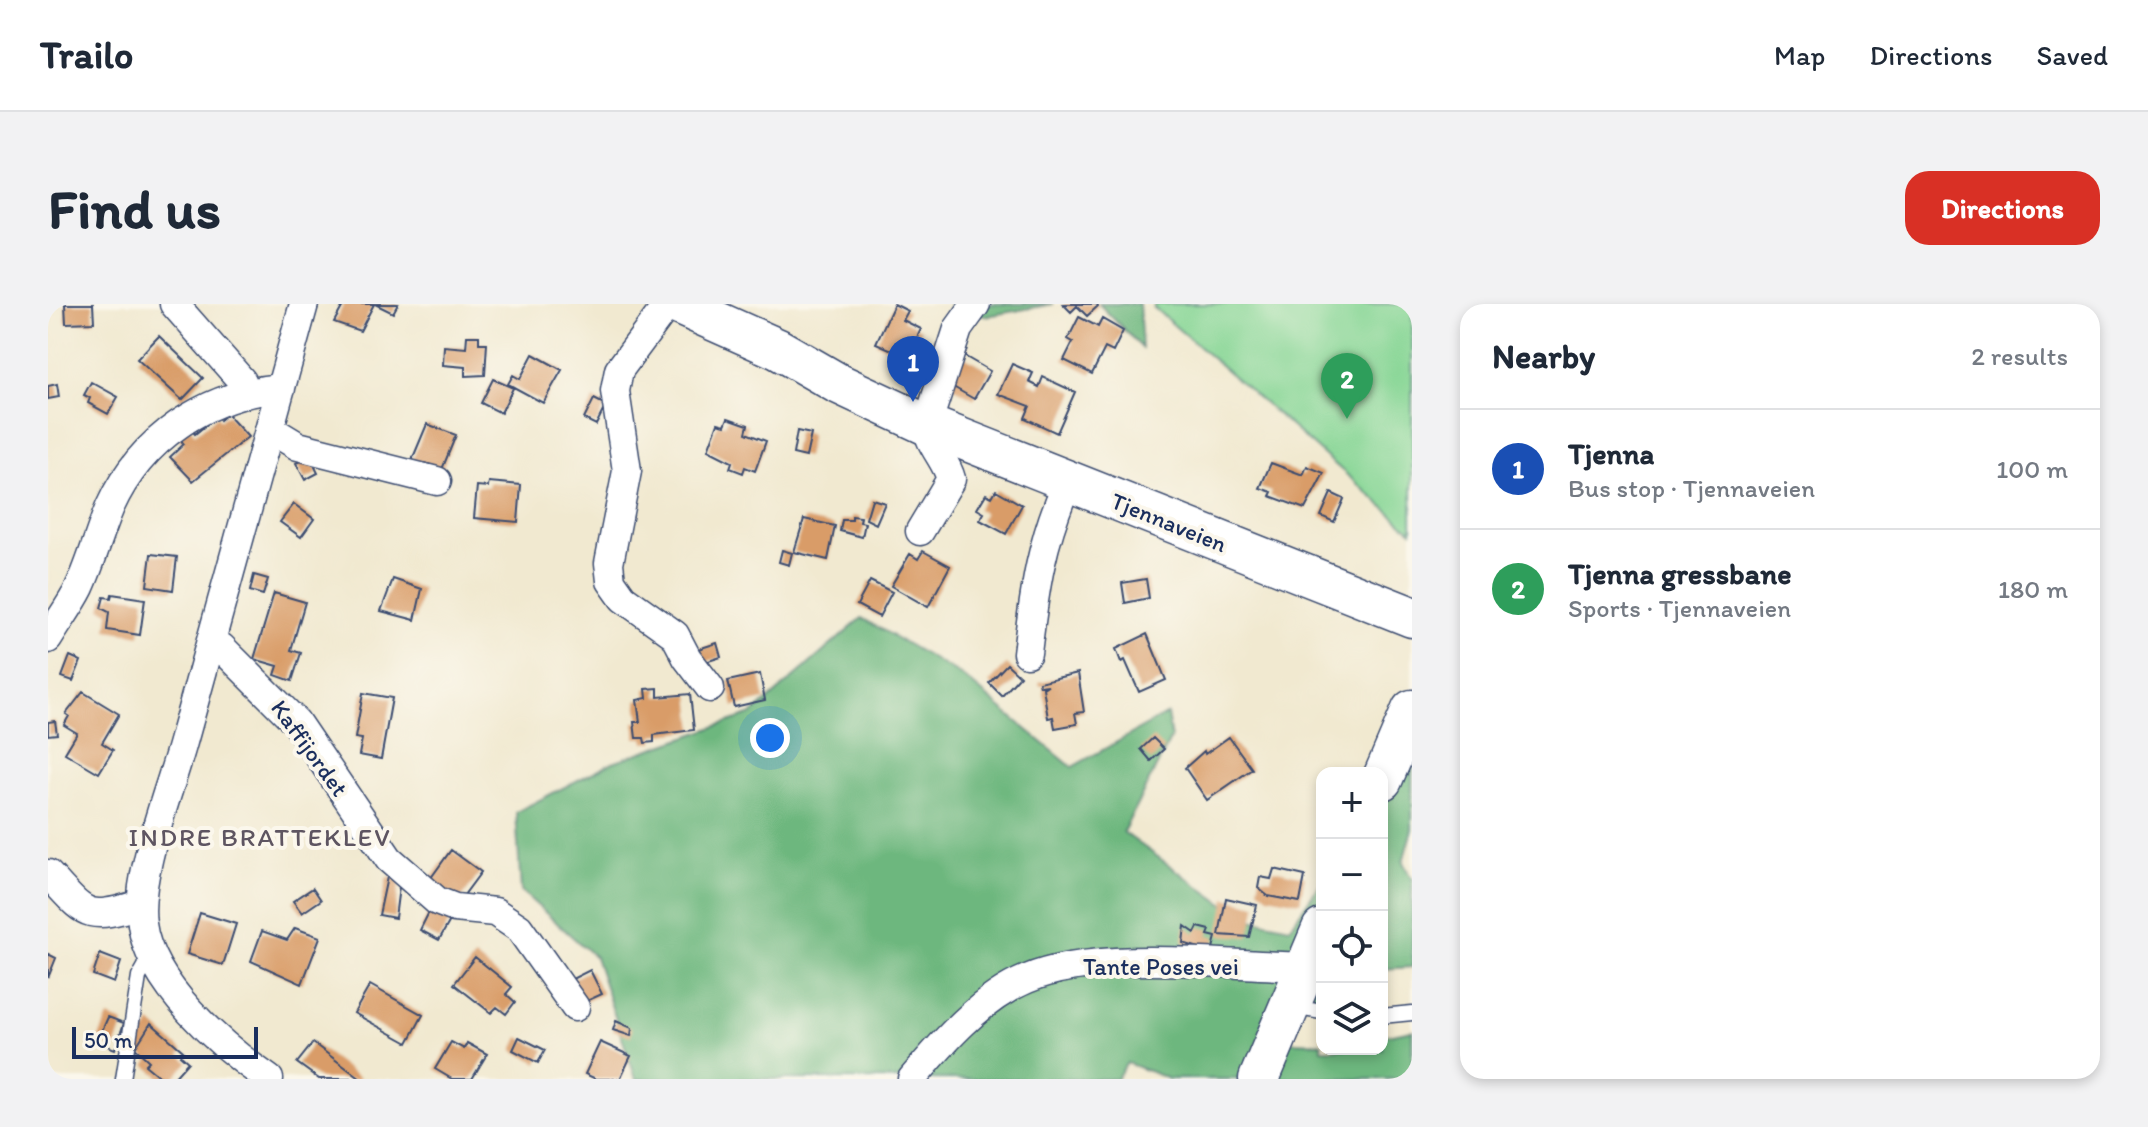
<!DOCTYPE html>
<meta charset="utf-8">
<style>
:root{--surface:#fff;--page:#f2f2f3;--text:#1f2937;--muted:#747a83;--line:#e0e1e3;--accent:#d93025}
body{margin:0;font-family:Itim,sans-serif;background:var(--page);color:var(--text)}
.controls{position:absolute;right:24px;bottom:24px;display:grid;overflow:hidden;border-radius:16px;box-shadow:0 4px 12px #0003}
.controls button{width:72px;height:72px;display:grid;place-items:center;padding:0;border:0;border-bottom:2px solid var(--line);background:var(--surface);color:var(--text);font:40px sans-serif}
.scale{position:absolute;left:24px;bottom:20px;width:186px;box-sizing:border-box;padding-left:8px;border:4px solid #1b2f5e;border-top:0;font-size:22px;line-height:28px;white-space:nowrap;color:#1b2f5e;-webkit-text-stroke:6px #fbf7ec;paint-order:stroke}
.you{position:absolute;left:722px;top:434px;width:28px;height:28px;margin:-20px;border:6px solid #fff;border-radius:50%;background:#1a73e8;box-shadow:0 0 0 12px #1a73e833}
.badge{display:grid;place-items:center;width:52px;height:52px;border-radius:50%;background:var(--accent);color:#fff;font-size:26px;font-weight:700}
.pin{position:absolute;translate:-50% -66px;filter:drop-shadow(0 2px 4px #0008)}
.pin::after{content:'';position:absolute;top:42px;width:28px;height:24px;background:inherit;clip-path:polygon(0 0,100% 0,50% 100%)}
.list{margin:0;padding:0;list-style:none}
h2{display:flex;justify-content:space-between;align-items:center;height:104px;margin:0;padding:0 32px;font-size:34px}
h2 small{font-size:26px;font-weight:400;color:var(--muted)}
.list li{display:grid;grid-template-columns:52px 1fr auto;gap:24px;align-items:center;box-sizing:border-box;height:120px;padding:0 32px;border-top:2px solid var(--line)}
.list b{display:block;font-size:30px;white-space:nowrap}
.list p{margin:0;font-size:26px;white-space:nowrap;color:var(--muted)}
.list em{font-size:26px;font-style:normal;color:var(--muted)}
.icon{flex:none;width:44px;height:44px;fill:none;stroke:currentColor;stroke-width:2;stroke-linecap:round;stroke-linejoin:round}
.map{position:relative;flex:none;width:1364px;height:775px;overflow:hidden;border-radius:24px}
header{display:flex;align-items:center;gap:48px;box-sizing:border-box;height:112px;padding:0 40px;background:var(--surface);border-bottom:2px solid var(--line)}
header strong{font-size:38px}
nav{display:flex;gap:44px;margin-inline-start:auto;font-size:28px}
.intro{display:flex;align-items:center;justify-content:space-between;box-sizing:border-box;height:192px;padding:0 48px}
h1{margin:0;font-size:56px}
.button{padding:20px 36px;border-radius:24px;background:var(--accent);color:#fff;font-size:28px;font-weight:700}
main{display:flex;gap:48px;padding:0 48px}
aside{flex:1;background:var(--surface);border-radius:24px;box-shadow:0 4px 12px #0003}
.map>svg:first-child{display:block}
.green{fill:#87d695;stroke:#51827a;stroke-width:2}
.forest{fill:#6db77e;stroke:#44736e;stroke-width:2}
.building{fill:#d99c67}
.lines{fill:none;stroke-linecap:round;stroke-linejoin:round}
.lane-casing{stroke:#3b4b6f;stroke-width:17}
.street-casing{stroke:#3b4b6f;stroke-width:31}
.secondary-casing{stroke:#3b4b6f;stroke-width:43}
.lane{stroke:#fff;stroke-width:14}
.street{stroke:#fff;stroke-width:28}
.secondary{stroke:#fff;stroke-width:40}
.labels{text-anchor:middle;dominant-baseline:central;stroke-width:8;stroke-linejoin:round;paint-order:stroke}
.street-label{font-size:24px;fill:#1b2f5e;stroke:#fbf7ec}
.neighbourhood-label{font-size:26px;letter-spacing:2px;fill:#5e5561;stroke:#fbf7ec}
</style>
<header>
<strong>Trailo</strong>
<nav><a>Map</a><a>Directions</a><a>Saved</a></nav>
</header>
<div class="intro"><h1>Find us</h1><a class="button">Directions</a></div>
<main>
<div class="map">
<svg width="1364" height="775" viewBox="0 0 1364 775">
<rect width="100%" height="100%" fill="#fbf7ec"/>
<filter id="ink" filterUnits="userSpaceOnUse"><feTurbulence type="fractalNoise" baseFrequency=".0125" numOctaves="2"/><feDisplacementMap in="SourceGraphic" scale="16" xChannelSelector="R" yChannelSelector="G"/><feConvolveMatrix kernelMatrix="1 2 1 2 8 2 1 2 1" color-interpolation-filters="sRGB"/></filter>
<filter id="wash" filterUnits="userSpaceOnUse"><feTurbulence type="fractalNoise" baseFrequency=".006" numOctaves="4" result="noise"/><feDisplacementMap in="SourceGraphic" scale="32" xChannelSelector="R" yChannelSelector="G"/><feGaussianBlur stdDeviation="1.8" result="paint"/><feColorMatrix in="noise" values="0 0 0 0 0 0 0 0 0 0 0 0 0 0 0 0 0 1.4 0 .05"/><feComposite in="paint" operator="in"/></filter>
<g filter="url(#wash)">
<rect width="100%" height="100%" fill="#f1e9d0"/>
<!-- green -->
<path class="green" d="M1107 0H1364V227L1105 3Z"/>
<!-- forest -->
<path class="forest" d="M901 0H1005L939 12Z
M1051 0H1091L1094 44Z
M814 314 914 372 1024 463 1119 410 1123 434 1075 528 1194 613 1242 623 1274 577V689L1242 706 1241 738 1274 739V745H1334V732L1364 726V775H1121L1079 759 1068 775H588L547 653 473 587 468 508 565 458 704 410Z
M1364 421V525L1355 558 1364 576V663L1334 665V477Z"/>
<g id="blocks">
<!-- building -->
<path class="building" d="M17 0H45L46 18 18 19Z
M296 0H326L312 27 286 18Z
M327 0H350L345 9Z
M846 0 860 7 855 16 873 25 860 53 828 39Z
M1015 0H1049L1050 2 1039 12 1029 2 1023 8Z
M1031 13 1050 23 1054 15 1075 27 1065 48 1057 44 1044 70 1016 56 1025 38 1020 35Z
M111 32 155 74 134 96 89 55Z
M419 32H431V39H439L437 71 417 72V63L395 61 396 42 418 44Z
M485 50 514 66 495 99 460 80 465 71 472 75Z
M916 52 942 67 926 95 900 80Z
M964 60 985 69 981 78 991 83 995 73 1027 88 1009 129 977 114 982 102 950 90Z
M445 75 465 84 453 109 433 99Z
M43 78 70 93 60 110 40 99 42 94 36 91Z
M9 80 11 93 0 95V82Z
M546 95 558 101 548 121 536 115Z
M179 110 200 133 145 177 122 153 136 140 130 133 141 123 147 130 169 112 172 116Z
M680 114 700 121 698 129 718 137 707 167 697 163 695 169 682 164 684 158 660 146 670 119 677 121Z
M379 120 408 131 393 168 364 156Z
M749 127 763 130 758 153 745 150Z
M262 153 270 169 257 176 248 159Z
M1223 159 1255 171 1259 162 1276 169 1257 205 1222 192 1224 188 1212 184Z
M441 178 473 181 470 218 426 214 429 182 440 183Z
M948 186 974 201 958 230 932 216 936 209 929 205 938 190 944 193Z
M1283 189 1296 195 1286 218 1273 212Z
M824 195 837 199 828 220 818 215Z
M246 200 266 215 253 233 232 218Z
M804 212 813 213 812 218 817 219 814 233 792 227 794 216H804Z
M756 215 787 222 780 256 746 248Z
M734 246 744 249 741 261 731 258Z
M875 247 902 262 880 303 843 282 862 250 870 255Z
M103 250 129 253 125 286 99 282Z
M206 271 220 275 215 291 202 287Z
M345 275 374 285 367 316 333 307Z
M1098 275 1101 294 1077 299 1074 279Z
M822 277 844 288 831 313 809 301Z
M226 289 257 298 243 346 253 349 244 377 227 371 230 362 206 355Z
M64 290 97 295 92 331 59 326 61 308 53 304 56 293 63 294Z
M1099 330 1118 376 1091 388 1077 356 1073 358 1068 345Z
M669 339 673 353 651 360 647 346Z
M22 352 33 357 25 377 14 373Z
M959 360 972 372 954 392 941 379Z
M1030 369 1036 408 1027 409 1029 420 1007 424 1005 413 1000 414 995 384 1000 381 992 382 991 378Z
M712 370 717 396 686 403 680 377Z
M610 384V393L642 390 646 426 606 431V438L597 439 596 434H588L586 418H592L589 396 599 394 598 385Z
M35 388 71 410 54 439 65 446 51 469 17 449 29 429 16 421 21 412 18 410Z
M315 389 344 394 333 455 311 451 314 435 307 434Z
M7 417 9 430 0 431V418Z
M1181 433 1204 465 1159 496 1137 464 1156 447 1157 450Z
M1105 434 1116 445 1103 457 1093 445Z
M403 546 433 568 410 599 380 578Z
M1226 565 1257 572 1252 598 1220 592 1210 584 1212 573 1223 575Z
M339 573 352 575 347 614 331 611Z
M265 584 273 596 254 609 245 597Z
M1178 594 1209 601 1201 633 1171 631Z
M383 604 403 615 391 636 372 626Z
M152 609 188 620 175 661 139 650Z
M1137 622 1147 629 1150 623 1162 626 1160 631 1168 633 1164 648 1135 639Z
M247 624 272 633 254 680 203 657 214 627 239 636Z
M0 650 8 654 0 674Z
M52 650 73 658 66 679 45 671Z
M427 653 464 683 458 690 467 698 458 710 449 703 443 709 406 680Z
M542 666 554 690 530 701 518 678Z
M322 681 375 711 360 739 306 709Z
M60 713 76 719 67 745 49 738Z
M568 717 584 724 583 732 565 726Z
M103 719 135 747 132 751 140 758 125 775H114L97 761 101 757 87 744Z
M471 733 497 746 490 759 465 746Z
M403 738 416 745 419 739 439 750 424 775H404L387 765Z
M552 738 583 752 572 775H548L537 770Z
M265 739 313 775H271L249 759Z"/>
</g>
</g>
<g filter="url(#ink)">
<use href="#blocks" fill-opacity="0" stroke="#3b4b6f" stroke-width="2"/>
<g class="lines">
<!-- lane casing -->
<g class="lane-casing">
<path id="lane" d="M1244 703 1274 708
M1334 712 1364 709
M75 775 91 673 103 652"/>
</g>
<!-- street casing -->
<g class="street-casing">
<path id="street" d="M126 0 194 77 198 87
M620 0 571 66 567 87 579 167 561 259 563 277 575 294 627 331 639 354 662 384
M222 125 250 142 389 177
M872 227 903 175C898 155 881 142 879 121L910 25 928 0
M0 335C10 318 23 301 32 283 44 257 51 229 62 203 93 134 159 90 233 84
M162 340 173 343 248 418 341 555 389 597 407 604 447 608 471 624 527 703
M979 349C987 283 993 238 1020 177
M0 570C38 610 36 618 92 600
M221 775C173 742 102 681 94 620 87 572 122 486 135 438 176 292 217 146 256 0
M864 775C895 738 933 694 979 675 1049 645 1180 661 1259 663"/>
</g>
<!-- secondary casing -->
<g class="secondary-casing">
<path id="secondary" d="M629 0 730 45 789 79 879 121 1364 313
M1334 476 1364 406
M1211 775 1274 625"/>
</g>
<!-- lane -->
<use href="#lane" class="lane"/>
<!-- street -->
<use href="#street" class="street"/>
<!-- secondary -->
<use href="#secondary" class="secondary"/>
</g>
</g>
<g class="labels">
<!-- street labels -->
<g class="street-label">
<text transform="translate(1121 218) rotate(22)">Tjennaveien</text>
<text transform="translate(262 444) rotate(54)">Kaffijordet</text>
<text x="1113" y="662">Tante Poses vei</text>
</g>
<!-- neighbourhood labels -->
<g class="neighbourhood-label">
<text x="212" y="533">INDRE BRATTEKLEV</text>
</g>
</g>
</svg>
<div class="controls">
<button>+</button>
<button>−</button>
<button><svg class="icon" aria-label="locate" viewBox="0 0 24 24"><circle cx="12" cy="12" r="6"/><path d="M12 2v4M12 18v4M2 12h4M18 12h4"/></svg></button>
<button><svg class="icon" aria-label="layers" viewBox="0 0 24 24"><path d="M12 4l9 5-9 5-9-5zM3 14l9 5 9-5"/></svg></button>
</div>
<div class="scale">50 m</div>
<div class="you"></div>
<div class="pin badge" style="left:865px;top:98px;background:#1a4fb4">1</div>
<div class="pin badge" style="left:1299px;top:115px;background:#2e9e5b">2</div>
</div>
<aside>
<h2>Nearby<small>2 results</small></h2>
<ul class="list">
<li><span class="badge" style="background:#1a4fb4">1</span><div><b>Tjenna</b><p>Bus stop · Tjennaveien</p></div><em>100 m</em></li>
<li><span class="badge" style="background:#2e9e5b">2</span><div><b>Tjenna gressbane</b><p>Sports · Tjennaveien</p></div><em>180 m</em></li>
</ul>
</aside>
</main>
